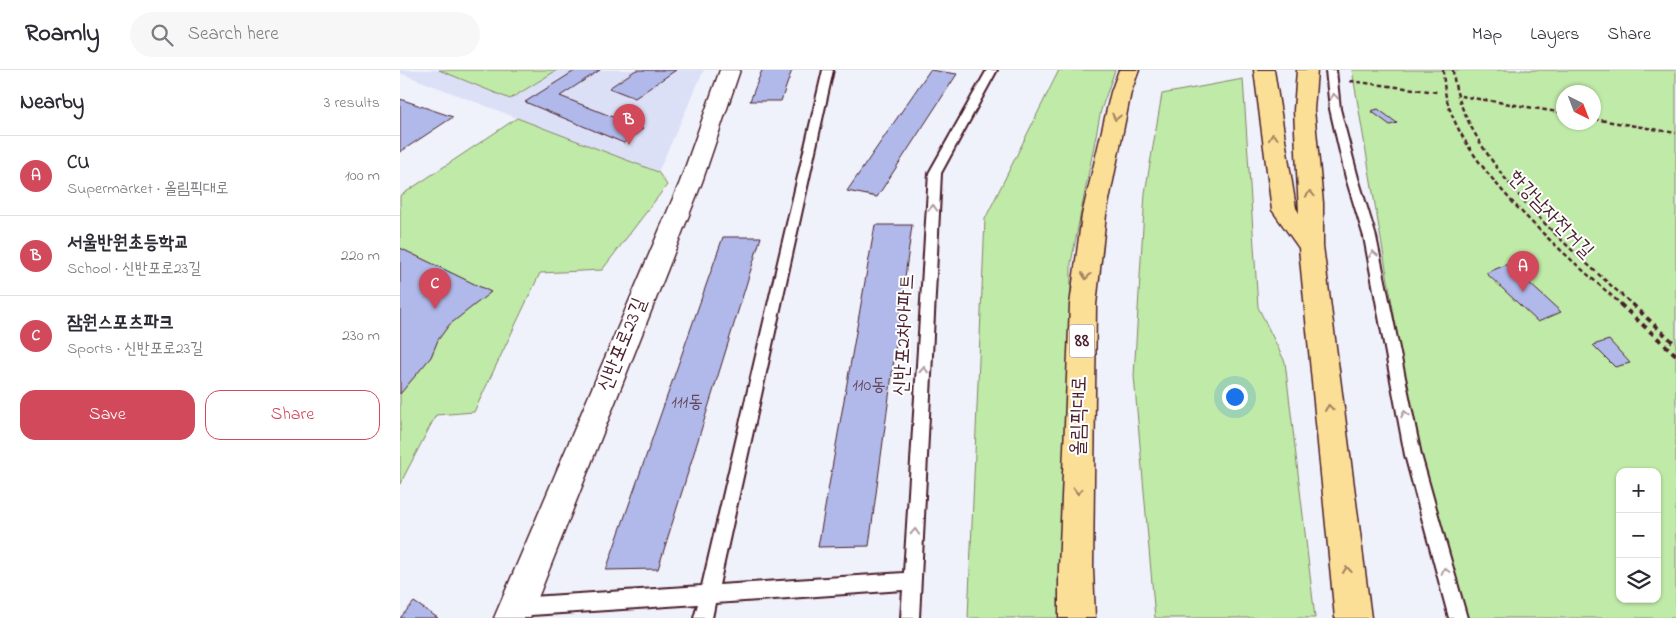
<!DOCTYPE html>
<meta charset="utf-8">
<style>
:root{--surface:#fff;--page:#f7f7f7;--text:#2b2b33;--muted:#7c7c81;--line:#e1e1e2;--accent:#d1495b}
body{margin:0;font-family:"Indie Flower","Poor Story",sans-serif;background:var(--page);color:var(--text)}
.controls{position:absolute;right:15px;bottom:15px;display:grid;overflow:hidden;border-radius:10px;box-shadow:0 1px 4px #0004}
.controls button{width:45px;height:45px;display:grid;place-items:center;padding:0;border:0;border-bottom:1px solid var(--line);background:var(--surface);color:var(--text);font:25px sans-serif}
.compass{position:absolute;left:1156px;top:15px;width:45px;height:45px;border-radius:50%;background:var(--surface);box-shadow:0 1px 4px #0004;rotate:138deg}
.you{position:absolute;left:834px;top:326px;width:18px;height:18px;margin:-12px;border:4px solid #fff;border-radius:50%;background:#1a73e8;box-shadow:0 0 0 8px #1a73e833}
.badge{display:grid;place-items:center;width:32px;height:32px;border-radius:50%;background:var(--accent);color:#fff;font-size:16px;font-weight:700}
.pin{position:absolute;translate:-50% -41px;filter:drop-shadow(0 1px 2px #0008)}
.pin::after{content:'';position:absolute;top:26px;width:18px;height:15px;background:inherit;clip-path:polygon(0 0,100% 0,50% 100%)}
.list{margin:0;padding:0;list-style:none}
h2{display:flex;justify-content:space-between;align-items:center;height:65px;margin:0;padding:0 20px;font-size:21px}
h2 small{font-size:16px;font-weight:400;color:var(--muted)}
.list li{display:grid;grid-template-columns:32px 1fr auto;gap:15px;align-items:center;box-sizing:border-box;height:80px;padding:0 20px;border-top:1px solid var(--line)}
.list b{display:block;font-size:19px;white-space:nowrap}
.list p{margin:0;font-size:16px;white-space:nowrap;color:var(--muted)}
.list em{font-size:16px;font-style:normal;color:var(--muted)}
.actions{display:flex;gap:10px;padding:15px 20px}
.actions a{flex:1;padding:11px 0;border:1px solid var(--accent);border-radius:15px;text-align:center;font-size:18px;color:var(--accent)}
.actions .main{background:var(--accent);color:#fff}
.icon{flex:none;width:28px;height:28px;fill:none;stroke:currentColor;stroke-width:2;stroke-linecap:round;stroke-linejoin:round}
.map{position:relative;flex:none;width:1276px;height:548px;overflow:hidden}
header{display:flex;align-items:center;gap:30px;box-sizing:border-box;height:70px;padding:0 25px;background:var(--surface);border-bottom:1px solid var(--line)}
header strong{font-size:24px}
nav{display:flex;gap:28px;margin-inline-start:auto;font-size:18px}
.search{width:350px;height:45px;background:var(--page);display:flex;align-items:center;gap:12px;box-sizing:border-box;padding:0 18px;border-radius:28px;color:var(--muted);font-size:19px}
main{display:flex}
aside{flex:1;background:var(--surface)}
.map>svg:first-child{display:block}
.built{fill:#dce0f6}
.green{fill:#bfeaa7;stroke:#848469;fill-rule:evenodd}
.building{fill:#b0b9e9;stroke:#4a1f2b}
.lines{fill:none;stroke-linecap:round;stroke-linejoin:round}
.service-casing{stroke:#4a1f2b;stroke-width:4}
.tertiary-casing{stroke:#4a1f2b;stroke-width:3}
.trunk-casing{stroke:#4a1f2b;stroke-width:3}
.path-far1{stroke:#4a1f2b;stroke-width:2.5;stroke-dasharray:4.5 3;stroke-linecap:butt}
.path{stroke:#4a1f2b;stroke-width:4;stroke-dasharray:5.5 4.5;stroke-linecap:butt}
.service{fill:#fff;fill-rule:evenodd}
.tertiary{fill:#fff;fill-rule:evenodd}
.trunk{fill:#fbdf96;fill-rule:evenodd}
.oneway{stroke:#ae9aa0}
.oneway2{stroke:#a27f60}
.labels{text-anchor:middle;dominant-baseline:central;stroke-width:4;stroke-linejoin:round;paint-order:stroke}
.number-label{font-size:18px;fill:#64465a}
.shield{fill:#fff;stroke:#80626b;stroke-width:1}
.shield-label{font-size:19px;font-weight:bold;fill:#4a1f2b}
.street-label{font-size:20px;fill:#4a1f2b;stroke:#fff}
</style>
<header>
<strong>Roamly</strong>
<div class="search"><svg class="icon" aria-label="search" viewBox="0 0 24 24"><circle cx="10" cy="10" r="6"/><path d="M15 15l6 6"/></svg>Search here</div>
<nav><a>Map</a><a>Layers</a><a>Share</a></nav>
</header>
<main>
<aside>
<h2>Nearby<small>3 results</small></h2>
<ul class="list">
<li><span class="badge">A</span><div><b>CU</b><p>Supermarket · 올림픽대로</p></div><em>100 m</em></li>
<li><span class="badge">B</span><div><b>서울반원초등학교</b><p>School · 신반포로23길</p></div><em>220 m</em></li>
<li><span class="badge">C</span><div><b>잠원스포츠파크</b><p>Sports · 신반포로23길</p></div><em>230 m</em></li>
</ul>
<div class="actions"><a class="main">Save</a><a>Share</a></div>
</aside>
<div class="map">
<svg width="1276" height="548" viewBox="0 0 1276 548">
<rect width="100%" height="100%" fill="#eff1fb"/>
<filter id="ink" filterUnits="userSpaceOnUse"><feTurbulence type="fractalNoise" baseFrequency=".02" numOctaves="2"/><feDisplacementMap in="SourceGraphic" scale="10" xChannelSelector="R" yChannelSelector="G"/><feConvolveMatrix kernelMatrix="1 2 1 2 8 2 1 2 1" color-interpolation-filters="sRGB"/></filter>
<g filter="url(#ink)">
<!-- built -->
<path class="built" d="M0 0H304L258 102 0 3Z"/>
<!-- green -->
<path class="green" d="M39 0H157L110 29Z
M659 0H715L701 40 671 193 668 548H568L585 149Z
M952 0H1276V548H1051L1009 333ZM1164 22H1194V52H1164ZM1220 402H1257V529H1220Z
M843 9 858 237 885 292 915 548H755L734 306 745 123 762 24Z
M117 48 258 102 267 115 202 200 140 203 74 342 36 345 0 414V126Z"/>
<!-- building -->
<path class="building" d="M176 0H200L160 26 243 59 224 73 125 32Z
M236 0H276L235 28 209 18Z
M362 0H392L381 31H350Z
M530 0 557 4 477 127 447 121Z
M0 29 53 47 0 82Z
M978 39 997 53 990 55 971 41Z
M475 155H512L469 476 418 477Z
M323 167H361L258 499 206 500Z
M0 178 91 222 49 255 38 270 31 287 0 324Z
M1108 194 1161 242 1138 252 1086 203Z
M1209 270 1230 293 1215 297 1193 275Z
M14 532 38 548H0Z"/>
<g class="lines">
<!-- service casing -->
<g class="service-casing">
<path id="service" d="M423 0H433L319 515 504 503 529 103 587 0H597L541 103 519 548H501L503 520 315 533 312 548H294L298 534 116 546 110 543 107 537 110 531 116 528 302 516Z
M926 0H936L940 39 958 108 976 167 1021 385 1067 548H1049L1005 385 964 167 946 108 930 39Z"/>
</g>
<!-- tertiary casing -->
<g class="tertiary-casing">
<path id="tertiary" d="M320 0H340L302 112 130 548H94L280 112Z"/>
</g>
<!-- trunk casing -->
<g class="trunk-casing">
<path id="trunk" d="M719 0H739L731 22 706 145 696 235 693 499 695 548H659V499L670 235 682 145 711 22Z
M854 0H874L896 138 899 143 894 40 897 0H917L914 40 923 133V176L971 548H935L899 178 872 140Z"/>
</g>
<!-- path-far1 -->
<path class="path-far1" d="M1043 0C1044 10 1044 21 1047 30 1066 102 1167 186 1222 235
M1053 0C1055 27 1067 51 1081 74 1121 138 1177 185 1233 235
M950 11 1037 22
M1061 26 1164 43
M1194 49 1276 63"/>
<!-- path -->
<path class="path" d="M1220 234 1276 285
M1232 234 1276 275"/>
<!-- service -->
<use href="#service" class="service"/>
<!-- tertiary -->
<use href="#tertiary" class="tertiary"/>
<!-- trunk -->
<use href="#trunk" class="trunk"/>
</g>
<!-- one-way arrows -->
<defs><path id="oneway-chevron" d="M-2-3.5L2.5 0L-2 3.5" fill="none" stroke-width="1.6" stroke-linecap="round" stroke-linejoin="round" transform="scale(1.25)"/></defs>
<g class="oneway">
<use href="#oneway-chevron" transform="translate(934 27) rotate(-96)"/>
<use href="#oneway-chevron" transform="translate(533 138) rotate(-87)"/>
<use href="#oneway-chevron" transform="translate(973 184) rotate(-101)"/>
<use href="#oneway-chevron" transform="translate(524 300) rotate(-87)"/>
<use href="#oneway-chevron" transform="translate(1005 344) rotate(-101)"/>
<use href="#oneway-chevron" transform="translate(515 462) rotate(-87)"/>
<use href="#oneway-chevron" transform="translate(1045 501) rotate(-105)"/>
</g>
<g class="oneway2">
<use href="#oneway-chevron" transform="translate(716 47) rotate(102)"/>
<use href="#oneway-chevron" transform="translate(873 67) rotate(-98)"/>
<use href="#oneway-chevron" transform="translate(910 124) rotate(-94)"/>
<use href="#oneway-chevron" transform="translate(686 206) rotate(97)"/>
<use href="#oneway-chevron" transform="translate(929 338) rotate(-96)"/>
<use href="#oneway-chevron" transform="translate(678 421) rotate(91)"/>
<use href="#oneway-chevron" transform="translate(947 500) rotate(-96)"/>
</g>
</g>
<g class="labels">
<!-- number labels -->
<g class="number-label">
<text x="469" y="316">110동</text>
<text x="287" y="333">111동</text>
</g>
<!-- shield labels -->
<rect class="shield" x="669.5" y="254.5" width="25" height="33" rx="4"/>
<g class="shield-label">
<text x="682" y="271">88</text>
</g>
<!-- street labels -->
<g class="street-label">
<text transform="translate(1150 145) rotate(46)">한강남자전거길</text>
<text transform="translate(505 265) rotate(-87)">신반포2차아파트</text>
<text transform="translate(223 275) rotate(-68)">신반포로23길</text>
<text transform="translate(680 346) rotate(-89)">올림픽대로</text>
</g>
</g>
</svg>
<div class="controls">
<button>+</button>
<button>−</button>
<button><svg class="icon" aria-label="layers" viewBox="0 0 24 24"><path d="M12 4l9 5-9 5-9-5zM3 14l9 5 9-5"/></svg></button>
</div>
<svg class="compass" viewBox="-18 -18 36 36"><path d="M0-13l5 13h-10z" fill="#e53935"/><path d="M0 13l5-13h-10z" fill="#7c7c81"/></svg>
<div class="you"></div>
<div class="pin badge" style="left:1123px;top:222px">A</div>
<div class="pin badge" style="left:229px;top:75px">B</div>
<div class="pin badge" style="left:35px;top:239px">C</div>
</div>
</main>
